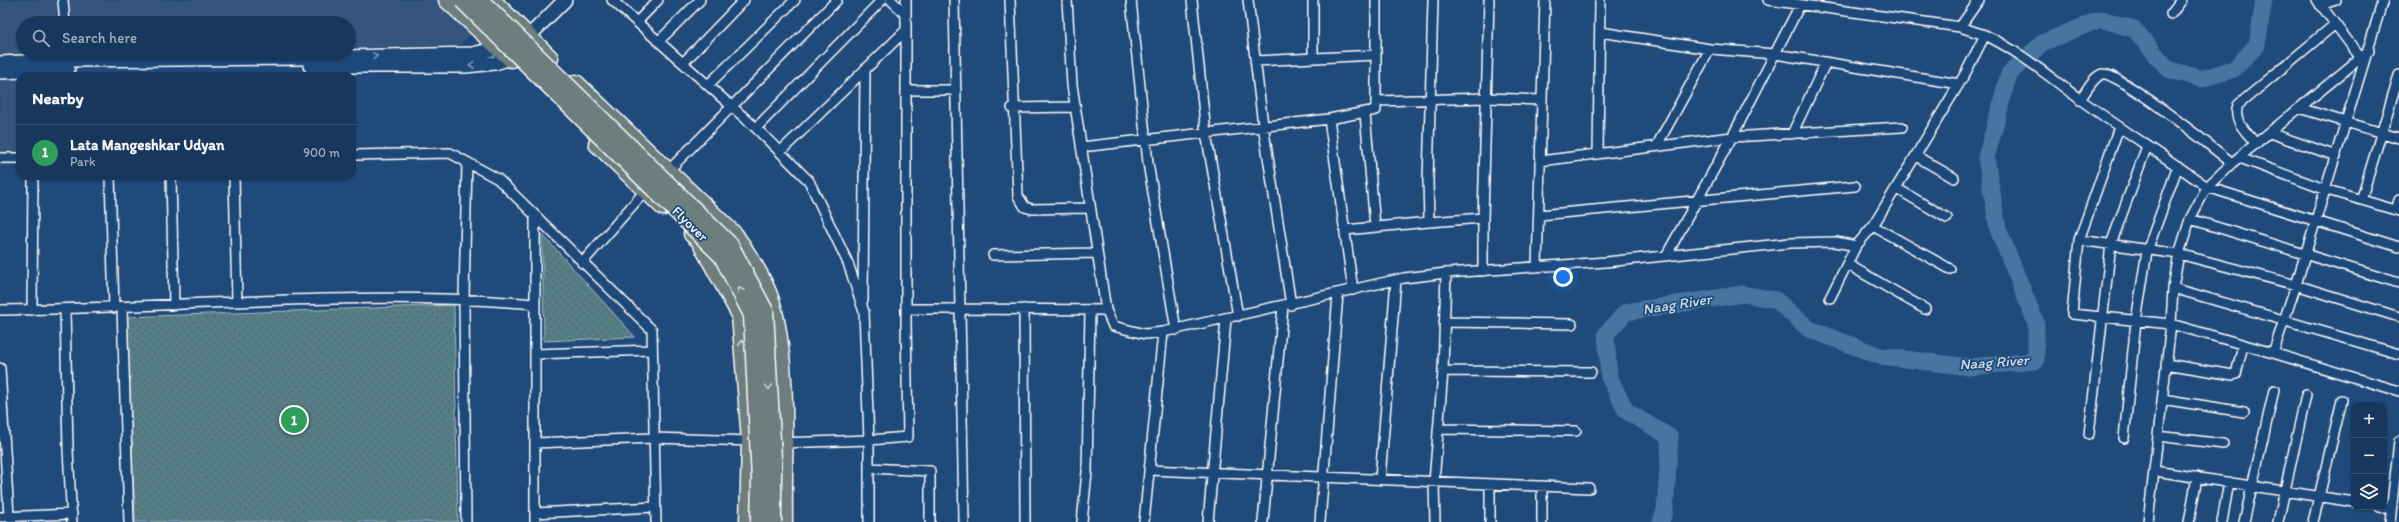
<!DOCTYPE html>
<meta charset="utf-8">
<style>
:root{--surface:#17385c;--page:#244365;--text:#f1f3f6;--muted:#9eacbb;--line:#365272;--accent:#ff9aa2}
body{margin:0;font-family:Itim,sans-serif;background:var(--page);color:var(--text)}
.controls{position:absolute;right:12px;bottom:12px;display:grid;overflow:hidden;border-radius:8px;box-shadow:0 1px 3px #0004}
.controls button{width:36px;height:36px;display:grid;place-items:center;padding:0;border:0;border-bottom:1px solid var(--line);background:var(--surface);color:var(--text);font:20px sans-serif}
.you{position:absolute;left:1563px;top:277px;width:14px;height:14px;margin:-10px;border:3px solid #fff;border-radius:50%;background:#1a73e8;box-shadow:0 0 0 6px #1a73e833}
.badge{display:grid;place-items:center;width:26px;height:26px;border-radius:50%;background:var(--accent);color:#fff;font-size:13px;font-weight:700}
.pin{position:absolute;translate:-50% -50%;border:2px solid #fff;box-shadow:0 1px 4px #0006}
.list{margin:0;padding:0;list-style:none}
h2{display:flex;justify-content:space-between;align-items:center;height:52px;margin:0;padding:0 16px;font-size:17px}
h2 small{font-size:13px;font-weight:400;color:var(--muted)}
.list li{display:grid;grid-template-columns:26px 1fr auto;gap:12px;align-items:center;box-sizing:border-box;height:56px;padding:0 16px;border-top:1px solid var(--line)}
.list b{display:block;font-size:15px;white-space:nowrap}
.list p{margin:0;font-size:13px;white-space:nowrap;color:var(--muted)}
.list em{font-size:13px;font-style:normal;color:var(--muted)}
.icon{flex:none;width:22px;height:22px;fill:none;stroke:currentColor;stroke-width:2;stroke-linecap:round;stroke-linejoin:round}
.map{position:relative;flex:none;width:2399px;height:522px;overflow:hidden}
.search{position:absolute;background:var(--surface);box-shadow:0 1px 3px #0004;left:16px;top:16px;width:340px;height:44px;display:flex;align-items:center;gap:10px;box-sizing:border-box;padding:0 14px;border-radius:22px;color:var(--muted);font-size:15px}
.panel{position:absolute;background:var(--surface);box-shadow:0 1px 3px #0004;left:16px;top:72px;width:340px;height:108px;border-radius:12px}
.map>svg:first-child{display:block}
.built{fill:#34557e}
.park{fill:url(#park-dots);stroke:#aabec2}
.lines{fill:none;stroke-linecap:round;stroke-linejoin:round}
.river{stroke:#4474a0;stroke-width:17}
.street-casing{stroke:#fff;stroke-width:12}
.secondary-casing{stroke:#fff;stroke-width:16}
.highway-casing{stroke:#fff;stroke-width:19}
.street{stroke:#1f4a7a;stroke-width:9}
.secondary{stroke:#1f4a7a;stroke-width:13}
.highway{stroke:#6d7e7c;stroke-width:16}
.highway-bridge-casing{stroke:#fff;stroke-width:19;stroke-linecap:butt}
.highway-bridge{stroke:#6d7e7c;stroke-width:16}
.oneway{stroke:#7992af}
.oneway2{stroke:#ccd2d1}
.labels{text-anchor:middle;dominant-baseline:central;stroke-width:3.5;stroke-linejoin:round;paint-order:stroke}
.street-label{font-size:14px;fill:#fff;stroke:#1f4a7a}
.water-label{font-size:15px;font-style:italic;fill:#d0dce7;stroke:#1f4a7a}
</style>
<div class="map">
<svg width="2399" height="522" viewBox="0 0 2399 522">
<defs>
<pattern id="park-dots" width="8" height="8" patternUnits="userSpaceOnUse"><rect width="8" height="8" fill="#567e85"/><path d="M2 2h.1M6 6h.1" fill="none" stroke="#516568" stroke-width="1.8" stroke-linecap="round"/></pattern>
</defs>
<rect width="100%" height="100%" fill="#1f4a7a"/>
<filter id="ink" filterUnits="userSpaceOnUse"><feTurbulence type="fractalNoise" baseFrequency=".025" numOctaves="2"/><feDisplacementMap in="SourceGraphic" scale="8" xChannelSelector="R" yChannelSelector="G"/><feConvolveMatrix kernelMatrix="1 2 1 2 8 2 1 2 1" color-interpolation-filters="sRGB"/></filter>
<g filter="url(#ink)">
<!-- built -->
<path class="built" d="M0 0H503L460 45 349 48V23H23V53H183L25 57 20 76V166H0Z"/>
<!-- park -->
<path class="park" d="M542 234 635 337 544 341Z
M454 305 458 522H135L127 317Z"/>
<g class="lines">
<!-- river -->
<path class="river" d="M1661 522 1665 510 1670 437 1626 411 1609 377 1606 334 1626 312 1743 294 1776 300 1809 329 1880 356 1969 367 2036 361V323L1998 229 1986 158 2009 74 2042 43 2101 19 2134 29 2168 69 2201 79 2234 69 2257 45 2264 0"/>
<!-- street casing -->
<g class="street-casing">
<path id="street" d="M63 0 65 23
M612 0 756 128 809 181 848 263 864 312 869 440 781 443
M891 0 906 15
M1010 0 1018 196 1025 207 1032 209 1089 208
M1131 0 1148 163 1176 330
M1192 0 1206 133 1238 316
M1248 0 1263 125 1291 305
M1768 0 1960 27
M2317 0 2360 57
M2383 0 2296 285 2273 353 2399 391
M2320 5 2336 0
M2171 14 2182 0
M637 22 658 0
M1600 32 1710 49 1775 54 1959 84
M1985 35C2021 52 2049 77 2081 100 2122 130 2166 157 2207 187L2232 163 2369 51
M659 41 700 0
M1313 58V0
M1255 61 1376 55
M683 63 744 0
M708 85 795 0
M906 90H956
M2080 100C2085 93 2093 77 2102 74 2116 70 2216 150 2232 163
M1376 101 1487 98 1542 100 1545 0
M1012 108 1075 107
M2299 108 2399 138
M1365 114 1375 226
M1329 119 1376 110V0
M756 128 882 0
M2270 133 2336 156
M1792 134 1826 62
M2256 144C2247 132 2232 121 2238 105L2334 25
M1657 145 1710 49
M1081 147 1329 119 1353 290
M780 152 906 30
M1598 154 1600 0
M352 155 450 153 498 179 652 330 656 522
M1916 156 1954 178
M0 158H20
M2240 158 2324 189 2399 211
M1540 161 1732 137 1902 127
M669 170 837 0
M110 176 114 308
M171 176 174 305
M234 176 237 302
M1896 188 1947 218
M2361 200 2399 75
M2396 210 2399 200
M1539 215 1855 186
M535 216V522
M2190 219 2207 187 2399 247
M1429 222 1483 218 1489 0
M1873 226 1950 269
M1345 230 1429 222 1428 180 1433 0
M2079 240 2119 127
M993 255 1097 253
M1666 256 1732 137 1800 5
M582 263 645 191
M1847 264 1925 309
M1537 267 1542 100
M1483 271V218
M2173 288 2399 354
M1830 298 1856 246
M863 300 865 69
M122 308 129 522
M65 309 68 450 72 522
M906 309H960L954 0
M1024 309 1025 522
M0 310C178 308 357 289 535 304
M32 310 33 176
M1106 310 1113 326 1145 334 1163 332 1404 278 1446 273 1606 262 1790 243 1836 242 1856 246 1873 226 1965 74 1985 35 1960 27 1979 0
M1444 322 1572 324
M2273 353 2171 324 2072 314 2079 240 2179 254 2296 285 2399 317
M535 354 652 350
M2166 364 2233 375 2236 374 2243 345
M0 368 9 516
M1443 371 1591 372
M2162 399 2244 412
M1438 429 1576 431
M2089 434 2111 244 2147 146
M2158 436 2223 444
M2124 438 2136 321 2147 251 2178 166
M535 443 653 438 753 441
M869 468 930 471V522
M1149 470 1589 488
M2155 471 2354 502
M1380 479 1396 280
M1542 486V522
M2380 507 2391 509
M535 513 655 507
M0 517 72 514
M466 522 464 298 467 162
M869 522V440L908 437 906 321V0
M964 522 960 309 1106 310 1072 85 1067 0
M1082 522 1087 472 1090 310
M1144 522 1163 332
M1208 522 1226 319
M1263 522 1283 306
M1320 522 1338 294
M1435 522 1434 482 1443 371 1446 273
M1490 522V484
M2148 522 2171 324 2173 288 2179 254 2190 219 2399 283
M2189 522 2197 477
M2222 522 2229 482
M2244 522 2274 390
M2278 522 2306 395
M2313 522 2342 400
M2390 522 2399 441"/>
</g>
<!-- secondary casing -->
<g class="secondary-casing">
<path id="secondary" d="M0 63 68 60 301 58 472 54 499 48 529 36 565 0
M310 66H465L495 63 517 56
M0 72 68 69"/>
</g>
<!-- highway casing -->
<g class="highway-casing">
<path id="highway" d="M447 0 511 59
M492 0 550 58
M576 83 735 235C750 258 768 284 774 311 789 376 783 455 784 522
M597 144 663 207
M692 234 699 240 740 315 750 441 748 522"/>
</g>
<!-- street -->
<use href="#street" class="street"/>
<!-- secondary -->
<use href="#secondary" class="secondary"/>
<!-- highway -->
<use href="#highway" class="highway"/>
<!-- highway-bridge casing -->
<g class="highway-bridge-casing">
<path id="highway-bridge" d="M462 0 722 256 752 315 760 480 759 522
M480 0 730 245 765 311 773 459V522"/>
</g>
<!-- highway-bridge -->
<use href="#highway-bridge" class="highway-bridge"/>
</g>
<!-- one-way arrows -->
<defs><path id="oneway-chevron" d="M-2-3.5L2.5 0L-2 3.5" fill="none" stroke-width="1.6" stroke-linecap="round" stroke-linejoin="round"/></defs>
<g class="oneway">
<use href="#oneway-chevron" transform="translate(375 56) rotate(-1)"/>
<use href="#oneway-chevron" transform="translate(472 65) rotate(174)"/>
</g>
<g class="oneway2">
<use href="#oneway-chevron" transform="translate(740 290) rotate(-117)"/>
<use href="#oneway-chevron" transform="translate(742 343) rotate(-95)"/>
<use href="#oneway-chevron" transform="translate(769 387) rotate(87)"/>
</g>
</g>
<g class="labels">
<!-- street labels -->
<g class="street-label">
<text transform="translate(690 224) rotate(44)">Flyover</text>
</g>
<!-- water labels -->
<g class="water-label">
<text transform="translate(1677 304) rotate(-9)">Naag River</text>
<text transform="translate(1994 362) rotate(-4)">Naag River</text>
</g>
</g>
</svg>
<div class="controls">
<button>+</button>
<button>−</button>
<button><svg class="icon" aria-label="layers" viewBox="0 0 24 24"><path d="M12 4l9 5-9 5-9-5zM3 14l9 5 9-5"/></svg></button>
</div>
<div class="you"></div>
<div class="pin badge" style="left:294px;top:420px;background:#2e9e5b">1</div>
<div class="search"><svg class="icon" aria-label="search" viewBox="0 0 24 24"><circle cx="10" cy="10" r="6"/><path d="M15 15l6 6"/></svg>Search here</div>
<section class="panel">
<h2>Nearby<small></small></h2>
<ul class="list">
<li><span class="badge" style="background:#2e9e5b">1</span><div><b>Lata Mangeshkar Udyan</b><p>Park</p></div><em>900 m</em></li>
</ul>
</section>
</div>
